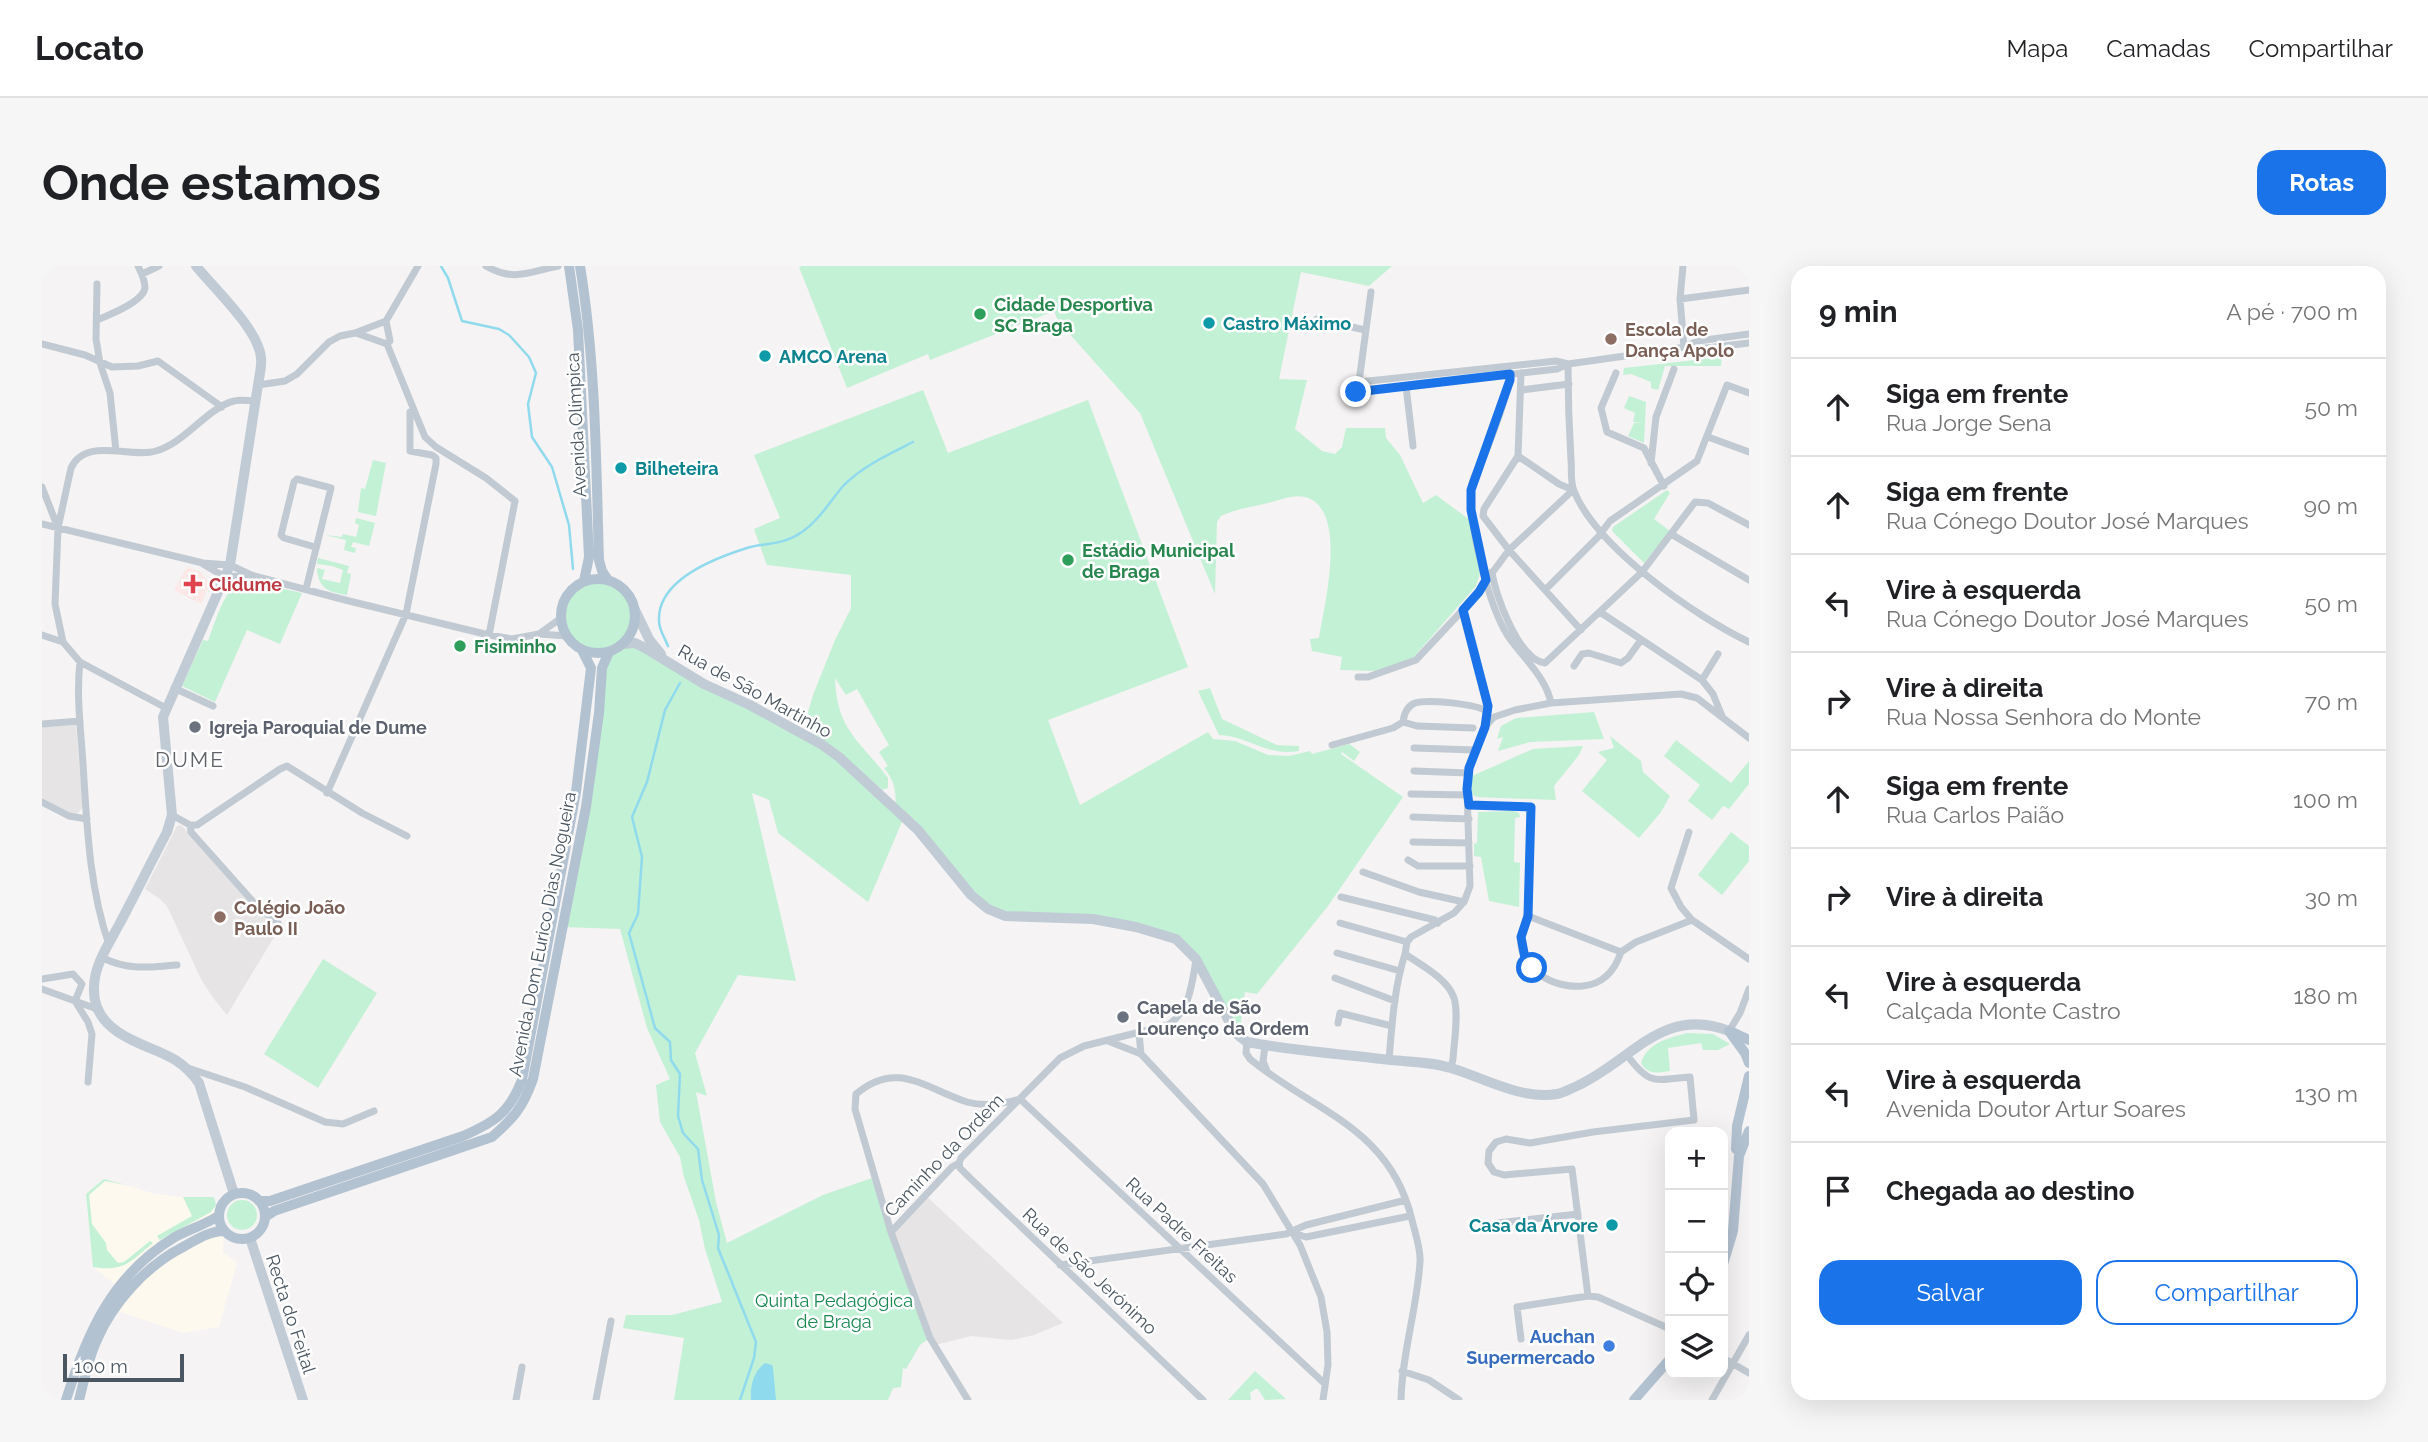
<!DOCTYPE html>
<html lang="pt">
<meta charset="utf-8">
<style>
:root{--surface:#fff;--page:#f6f6f6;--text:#202124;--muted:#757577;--line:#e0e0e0;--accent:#1a73e8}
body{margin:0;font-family:Raleway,sans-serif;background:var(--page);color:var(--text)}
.controls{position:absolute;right:21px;bottom:21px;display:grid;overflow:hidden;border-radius:14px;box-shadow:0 7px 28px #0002}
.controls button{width:63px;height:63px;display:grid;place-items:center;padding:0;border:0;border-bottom:2px solid var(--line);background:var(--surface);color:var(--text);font:35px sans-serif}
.scale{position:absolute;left:21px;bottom:18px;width:121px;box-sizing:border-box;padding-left:7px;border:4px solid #4a5661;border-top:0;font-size:19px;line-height:24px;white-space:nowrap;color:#4a5661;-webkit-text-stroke:5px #fff;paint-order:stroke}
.stop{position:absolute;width:21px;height:21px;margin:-16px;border:5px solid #1a73e8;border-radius:50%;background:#fff}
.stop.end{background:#1a73e8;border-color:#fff;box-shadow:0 2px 7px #0008}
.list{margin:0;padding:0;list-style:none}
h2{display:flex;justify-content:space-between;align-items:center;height:91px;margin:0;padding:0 28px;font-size:30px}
h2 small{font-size:23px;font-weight:400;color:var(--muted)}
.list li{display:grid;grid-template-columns:46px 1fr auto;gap:21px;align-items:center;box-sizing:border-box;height:98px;padding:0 28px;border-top:2px solid var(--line)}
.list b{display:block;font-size:26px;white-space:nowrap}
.list p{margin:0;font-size:23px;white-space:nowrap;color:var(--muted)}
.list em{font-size:23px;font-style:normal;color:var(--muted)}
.actions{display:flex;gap:14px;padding:21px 28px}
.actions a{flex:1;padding:16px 0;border:2px solid var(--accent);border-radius:21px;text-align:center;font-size:24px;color:var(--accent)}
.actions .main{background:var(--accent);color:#fff}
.icon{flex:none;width:38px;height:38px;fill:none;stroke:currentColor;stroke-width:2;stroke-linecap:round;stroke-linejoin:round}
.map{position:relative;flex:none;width:1707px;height:1134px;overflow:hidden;border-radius:21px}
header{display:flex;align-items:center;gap:42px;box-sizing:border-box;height:98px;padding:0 35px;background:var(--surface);border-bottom:2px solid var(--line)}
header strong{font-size:33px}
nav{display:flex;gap:38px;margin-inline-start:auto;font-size:24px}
.intro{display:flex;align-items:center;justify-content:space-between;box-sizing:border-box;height:168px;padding:0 42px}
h1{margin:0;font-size:49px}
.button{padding:18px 32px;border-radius:21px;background:var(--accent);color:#fff;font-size:24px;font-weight:700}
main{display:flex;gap:42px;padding:0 42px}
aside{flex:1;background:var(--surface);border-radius:21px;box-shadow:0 7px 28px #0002}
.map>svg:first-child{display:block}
.commercial{fill:#fdf9ef}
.education{fill:#e6e4e5}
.medical{fill:#fce8e6}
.green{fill:#c3f1d5}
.water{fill:#90daee}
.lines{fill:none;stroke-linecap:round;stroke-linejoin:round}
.stream{stroke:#90daee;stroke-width:2.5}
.street{stroke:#c1cad2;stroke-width:7}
.secondary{stroke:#c1cbd6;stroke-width:10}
.primary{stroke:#b3c2d1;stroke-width:10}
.route{stroke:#1a73e8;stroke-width:9}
.leisure-dot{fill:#2e9e5b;stroke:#fff;stroke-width:2.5}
.culture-dot{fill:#0f9aa8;stroke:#fff;stroke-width:2.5}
.education-dot{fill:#8d6e63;stroke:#fff;stroke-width:2.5}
.health-dot{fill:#e0444e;stroke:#fff;stroke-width:2.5}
.worship-dot{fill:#6b7280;stroke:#fff;stroke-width:2.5}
.shop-dot{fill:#3f7fe0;stroke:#fff;stroke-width:2.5}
.labels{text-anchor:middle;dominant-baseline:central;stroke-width:5;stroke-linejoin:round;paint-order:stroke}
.leisure-label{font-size:18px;font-weight:bold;fill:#27864d;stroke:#fff;text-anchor:start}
.culture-label{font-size:18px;font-weight:bold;fill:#0d838f;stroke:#fff;text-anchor:start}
.education-label{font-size:18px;font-weight:bold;fill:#785e54;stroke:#fff;text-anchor:start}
.street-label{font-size:18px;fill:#4a5661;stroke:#fff}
.health-label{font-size:18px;font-weight:bold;fill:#be3a42;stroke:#fff;text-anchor:start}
.worship-label{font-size:18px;font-weight:bold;fill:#5b616d;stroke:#fff;text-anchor:start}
.park-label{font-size:18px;fill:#17864f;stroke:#fff}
.shop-label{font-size:18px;font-weight:bold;fill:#366cbe;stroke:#fff;text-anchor:end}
.quarter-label{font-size:21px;letter-spacing:2px;fill:#5f6368;stroke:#fff}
</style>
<header>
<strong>Locato</strong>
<nav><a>Mapa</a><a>Camadas</a><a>Compartilhar</a></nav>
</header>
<div class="intro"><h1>Onde estamos</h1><a class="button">Rotas</a></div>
<main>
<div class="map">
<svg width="1707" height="1134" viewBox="0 0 1707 1134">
<rect width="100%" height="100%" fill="#f5f3f3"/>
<!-- commercial -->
<path class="commercial" d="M62 913 114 928 147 932 172 931 176 950 135 970 76 1021 51 1001 44 928Z
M182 965 181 986 195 997 177 1061 141 1067 72 1044 129 987Z"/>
<!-- education -->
<path class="education" d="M34 459 41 541 35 548 25 547 3 536 0 531V461Z
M139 559 212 642 238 661 185 749 172 733 160 715 125 640 118 633 103 623 135 560Z
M883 929 1021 1057 992 1069 969 1074 929 1070 893 1079 849 966Z"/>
<!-- medical -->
<path class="medical" d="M145 301 158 305 166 315V322L159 338 132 324Z"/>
<!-- green -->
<path class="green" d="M760 0H1350L1327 20 1259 6 1237 113 1265 114 1253 163 1280 185 1293 188 1300 181 1304 162H1343L1344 172 1358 189 1381 237 1394 229 1428 254 1438 307 1434 320 1370 393 1334 405 1298 404 1300 391 1270 385 1268 373 1277 372C1282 341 1307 242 1263 231 1251 228 1238 234 1226 237 1211 241 1193 243 1179 250L1175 256 1173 328 1098 147 1016 55 1012 45 888 94 886 88 805 122 757 1Z
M1680 91 1679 100H1623L1616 124 1609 122V116L1589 108 1581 109 1582 102Z
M881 124 906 187 1046 134 1146 401 1006 454 1038 539 1166 466 1171 473 1193 475 1226 489 1247 490 1268 485 1270 488 1307 478 1318 486 1312 495 1300 486 1299 488 1361 531 1286 640 1215 728 1203 726 1197 770 1162 705 1134 672 1094 661 984 651 946 643 862 551 826 636 736 567 727 534 710 527 754 715 696 709 653 787 665 830 654 826 674 936 685 977 781 929 833 911 888 1072 878 1079 864 1103 861 1102 859 1121 851 1122 846 1134H632L642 1072 581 1062 584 1049H630L680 1036 663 983 657 954 642 911 638 891 618 856 614 819 628 813 605 762 578 663 520 661 567 386 581 378 593 377 779 478 853 541C855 526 852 514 842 502L846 500 837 486 847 479 815 423 804 429 793 412C795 466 818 474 846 512V522L840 524 799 487 772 469 768 459 766 446 771 429 793 374 809 342V309L725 299 712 263 738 252 712 189Z
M1587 130 1604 136 1602 177 1586 170 1592 157 1600 156H1591L1593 147 1582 142Z
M331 194 344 197 334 250 316 246 319 222 323 223Z
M1625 224 1628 227 1612 253 1628 265 1602 297 1570 265 1571 261Z
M314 252 333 257 327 280 311 276 309 281 314 282 313 287 302 284 304 274 283 269 300 271 301 268 314 271 317 259 313 257Z
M276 292 307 300 305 307 309 308 305 329C287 326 276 323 275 302L283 304 280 313 298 317 301 304 290 300 275 298Z
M202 314 260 327 238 378 205 364 173 436 140 420 161 374 166 375C173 357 183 319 202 314Z
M523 350a33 33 0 1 1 66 0a33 33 0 1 1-66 0Z
M1168 422 1180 453 1235 479 1257 480V485C1225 491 1207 470 1177 469L1156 425Z
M1552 446 1562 473 1488 476 1456 485 1461 471 1455 473 1459 460 1474 452Z
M1568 470 1599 495 1601 506 1628 530 1619 546 1597 572 1540 525 1565 494 1556 486 1572 482Z
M1634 474 1689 517 1707 495V518L1687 543 1681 540 1670 554 1646 535 1658 519 1622 490Z
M1541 480 1537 489 1512 520 1514 534 1434 531 1430 528V510L1491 483Z
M1472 545 1477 547 1478 551 1473 552 1472 596 1478 597 1477 641 1447 635 1439 591 1432 590V578L1435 577 1436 546Z
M1689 566 1707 580V595L1680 629 1656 609Z
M281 693 335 727 276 822 222 788Z
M1645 767 1671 768 1688 778 1676 784H1661L1659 777 1626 782 1628 805C1615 807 1606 809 1599 797 1605 777 1626 772 1645 767Z
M62 913 84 919 63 915 47 929 50 958 64 977 65 984 76 997 82 996 108 975 111 977C88 996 82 1006 51 1001L44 928Z
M141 931H172L174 939 169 946 118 974 115 970 150 950Z
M185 949a15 15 0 1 1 30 0a15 15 0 1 1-30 0Z
M1213 1105 1244 1133 1223 1134 1216 1123H1213L1208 1127 1209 1134H1186Z"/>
<!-- water -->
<path class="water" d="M723 1097 730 1099 731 1102 734 1134H709C708 1120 711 1106 723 1097Z"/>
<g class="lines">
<!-- stream -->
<path class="stream" d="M399 0 406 12 420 55 457 63 467 69 487 91 494 107 486 138 490 171 510 201 527 259 531 303
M626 380C623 372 617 364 617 355 615 314 673 292 705 282 725 276 740 280 760 266 778 254 789 233 803 218 823 199 847 188 871 176
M638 417 623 444 605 516 590 551 600 591 596 648 587 667 613 762 628 776 629 794 638 808 636 850 641 867 656 883 660 914 677 969 676 982 714 1076 712 1092 698 1134"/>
<!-- street -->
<path class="street" d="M444 0C471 16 487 6 516 0
M1641 0 1638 33 1642 81
M100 8 117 0
M55 18 54 73 58 97 68 127 74 185
M1638 33 1707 24
M1275 53 1323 64
M55 54C67 49 101 36 103 22 103 15 99 6 96 0
M314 67 345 78 348 75 344 55
M0 78 43 89 70 101 96 100 116 95 180 141
M345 78 383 171 394 181 444 212 473 235 447 369
M1643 81 1656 83 1707 77
M1526 98 1514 95 1317 116 1313 117 1311 124 1314 126 1515 103 1526 98 1626 84 1642 81 1656 75 1707 68
M1526 98C1526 130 1527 162 1529 194 1530 203 1528 216 1532 225 1555 282 1653 350 1707 376
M1479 107 1476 190 1442 243 1441 250 1467 284 1539 364
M1574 107 1559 142 1565 166 1602 182 1622 220
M1468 108C1467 128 1450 170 1442 190 1437 201 1429 213 1429 225 1427 260 1447 341 1466 370 1481 392 1504 411 1509 437
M1317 116 1329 26
M216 119 243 115 255 108 287 76 298 70 313 67 344 55 376 0
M1364 120 1371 180
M1479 124 1527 118
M1666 171 1707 186
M1609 197 1614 151 1632 103
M0 221 16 262 13 338 21 376 38 396 124 442
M0 258 161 297 188 299 209 309 307 335 447 369 470 373 497 368 525 370
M16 262 29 202C44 170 88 193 114 185 143 177 165 142 192 135 199 133 206 135 213 135
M1629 268 1707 314
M161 298 183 311 205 309
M1450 306C1453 329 1477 394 1503 397L1600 306 1653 236 1666 237 1707 259
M264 323 289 222 255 213 252 216 239 269 242 272 273 281
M1503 324 1556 271 1568 255 1655 195 1685 119 1707 127
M1421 344 1445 433 1443 461
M1558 346 1660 414 1671 428 1680 450
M497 368 519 352
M0 369 21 376
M38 396C34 430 39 465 41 498 45 560 47 620 67 679
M1532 400 1540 388 1547 387 1579 397 1586 392 1599 374
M1316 411H1326L1374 394 1431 333 1467 284 1531 224 1517 218 1476 190
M1660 414 1676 388
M132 422 171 440
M1361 456C1362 448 1365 440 1373 437 1386 433 1433 438 1445 445
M0 458 38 455
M1290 479 1351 462 1361 456 1375 460 1431 462
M1372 482 1433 484
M1372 505 1427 507
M285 527 364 348 394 198V192L390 189 368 185V146
M1369 528 1426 529
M0 536 27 550 45 553
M1427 539 1489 541C1488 572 1487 602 1486 633 1486 640 1486 647 1484 654 1483 659 1480 665 1479 670 1475 704 1513 723 1541 720 1561 718 1573 704 1579 686
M130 549 148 559H155L238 503 245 500 320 547 365 570
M1371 551 1427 553
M148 559 149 566 213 638 236 657
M1647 566 1629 622 1639 641 1650 654 1707 693
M1371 576 1427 577
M1366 594 1376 600H1428
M1321 606 1377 626 1422 636
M1299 631 1393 654 1396 657
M1486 650 1579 686
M1298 657 1365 676
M1579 686 1594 676 1650 654
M1295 687 1358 705
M61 692C88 705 106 701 135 699
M1293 712 1353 735
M0 713 31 708 40 718 33 735 46 756 50 768 46 816
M0 723 55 743
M1296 757 1298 747 1350 760
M1687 765 1698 747 1707 723
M1097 767 1099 788 1221 918 1258 979 1279 1031 1285 1066 1286 1099 1281 1134
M1066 775 1099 788
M1205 776 1204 787 1208 793C1272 846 1348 861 1370 954 1373 967 1379 983 1378 996 1375 1043 1360 1087 1359 1134
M1223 780 1221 795 1225 805
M1347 794C1350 759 1352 722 1363 688
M146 802 203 821 283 856 301 858 332 845
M1409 802 1411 793C1412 777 1417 747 1412 732 1406 713 1379 699 1363 688L1365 676 1369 671 1412 647 1422 636 1428 620 1425 523 1427 502 1443 461 1452 451 1473 444 1509 437 1639 428 1655 432 1707 472
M978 833 1283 1118
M917 897 918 902 928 912 1161 1134
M1455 957 1536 948
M849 966 910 901 917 897 919 892 1018 792 1042 780 1126 759C1148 745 1150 717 1154 694
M1251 967 1264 971 1368 950
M1018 999 1244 968 1264 959 1364 934
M1546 1030 1530 903 1462 909 1452 906 1446 897 1447 885 1454 876 1464 873 1488 877 1551 866 1652 854 1648 811C1612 814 1608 820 1585 789
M1479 1073 1475 1041 1546 1030 1556 1031 1628 1063
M1681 1092 1707 1107
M1360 1105 1387 1114 1417 1134
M474 1134 480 1101
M554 1134 569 1055
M926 1134 888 1072 849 966 813 843 814 828C855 793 884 823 925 836 942 841 961 838 978 833
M1670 1134 1707 1069"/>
<!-- secondary -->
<path class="secondary" d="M154 0C172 22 217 64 219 92 220 101 217 111 216 119L188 299 121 451 130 549 125 566C109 596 94 627 78 657 68 676 52 699 52 721 51 741 61 756 76 766 107 787 133 783 157 817L192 928
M593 344 607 373 619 388
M581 378 593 377 603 382 662 418 708 439 779 478 797 491 876 564 929 629 946 643 963 650 1051 653 1094 661 1134 673 1154 693 1189 759 1197 770 1205 776C1252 785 1301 788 1349 794 1369 796 1392 796 1412 803 1444 813 1480 834 1515 828 1522 827 1528 823 1535 820 1590 795 1620 739 1687 765
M208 972 261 1134"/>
<!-- primary -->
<path class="primary" d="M527 0 536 64 547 291 542 315
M538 0C554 97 554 197 557 294L560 305 566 314
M519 350a37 37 0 1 1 74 0a37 37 0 1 1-74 0Z
M1687 765 1703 787 1707 797
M1690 766 1707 774
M1694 883 1695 860 1707 810
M177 950a23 23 0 1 1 46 0a23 23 0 1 1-46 0Z
M217 935H228L421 870C453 856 467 847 480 814L534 526 549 402 540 384
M223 951 232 945 450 871C472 852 481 841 491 813L544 541 557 447 560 402 567 386
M1681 998 1691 965 1697 890 1707 865
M24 1134C45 1067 70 1009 133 971 147 963 163 959 176 950
M37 1134C42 1115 46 1094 54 1076 70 1037 104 1000 141 981 154 974 167 965 182 965
M1592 1134 1628 1093"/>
</g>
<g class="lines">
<!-- route -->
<path class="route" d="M1314 126 1468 108V114L1429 224V244L1444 314 1437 326 1421 344 1446 440 1443 461 1427 502 1425 523 1427 539 1489 541 1486 650 1479 671 1483 692 1490 702"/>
</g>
<!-- markers -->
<g class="leisure-dot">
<circle cx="938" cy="48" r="7"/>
<circle cx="1026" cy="294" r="7"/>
<circle cx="418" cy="380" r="7"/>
</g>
<g class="culture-dot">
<circle cx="1167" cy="57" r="7"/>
<circle cx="723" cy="90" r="7"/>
<circle cx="579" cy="202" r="7"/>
<circle cx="1570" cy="959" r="7"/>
</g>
<g class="education-dot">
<circle cx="1569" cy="73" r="7"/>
<circle cx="178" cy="651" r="7"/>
</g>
<path class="health-dot" d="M147.5 307.5h7v7h7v7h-7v7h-7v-7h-7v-7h7z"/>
<g class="worship-dot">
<circle cx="153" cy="461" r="7"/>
<circle cx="1081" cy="751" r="7"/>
</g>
<circle class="shop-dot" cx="1567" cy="1080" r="7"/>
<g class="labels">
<!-- leisure labels -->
<g class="leisure-label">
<text x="952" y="38">Cidade Desportiva<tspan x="952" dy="21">SC Braga</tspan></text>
<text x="1040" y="284">Estádio Municipal<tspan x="1040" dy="21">de Braga</tspan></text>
<text x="432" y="380">Fisiminho</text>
</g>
<!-- culture labels -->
<g class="culture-label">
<text x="1181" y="57">Castro Máximo</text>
<text x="737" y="90">AMCO Arena</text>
<text x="593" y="202">Bilheteira</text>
<text x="1556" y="959" text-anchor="end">Casa da Árvore</text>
</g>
<!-- education labels -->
<g class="education-label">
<text x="1583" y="63">Escola de<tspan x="1583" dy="21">Dança Apolo</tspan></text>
<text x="192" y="641">Colégio João<tspan x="192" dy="21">Paulo II</tspan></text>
</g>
<!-- street labels -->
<g class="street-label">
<text transform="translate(534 159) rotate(-93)">Avenida Olímpica</text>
<text transform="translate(713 425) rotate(29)">Rua de São Martinho</text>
<text transform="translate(500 668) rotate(-79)">Avenida Dom Eurico Dias Nogueira</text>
<text transform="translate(902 889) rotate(-46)">Caminho da Ordem</text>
<text transform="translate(1140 964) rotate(43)">Rua Padre Freitas</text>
<text transform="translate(1048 1005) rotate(43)">Rua de São Jerónimo</text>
<text transform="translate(249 1048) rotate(72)">Recta do Feital</text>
</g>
<!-- health labels -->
<g class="health-label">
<text x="167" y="318">Clidume</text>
</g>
<!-- worship labels -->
<g class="worship-label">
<text x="167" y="461">Igreja Paroquial de Dume</text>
<text x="1095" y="741">Capela de São<tspan x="1095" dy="21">Lourenço da Ordem</tspan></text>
</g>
<!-- park labels -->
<g class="park-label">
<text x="792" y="1034">Quinta Pedagógica<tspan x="792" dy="21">de Braga</tspan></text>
</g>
<!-- shop labels -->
<g class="shop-label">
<text x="1553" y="1070">Auchan<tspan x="1553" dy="21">Supermercado</tspan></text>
</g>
<!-- quarter labels -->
<g class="quarter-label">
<text x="148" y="493">DUME</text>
</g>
</g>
</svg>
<div class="controls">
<button>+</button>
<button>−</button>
<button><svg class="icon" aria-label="locate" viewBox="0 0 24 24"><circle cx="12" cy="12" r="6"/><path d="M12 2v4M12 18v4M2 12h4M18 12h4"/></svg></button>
<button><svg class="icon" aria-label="layers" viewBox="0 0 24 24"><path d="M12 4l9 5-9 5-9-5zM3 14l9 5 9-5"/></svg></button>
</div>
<div class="scale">100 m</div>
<div class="stop" style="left:1490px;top:702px"></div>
<div class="stop end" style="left:1314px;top:126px"></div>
</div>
<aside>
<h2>9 min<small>A pé · 700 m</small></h2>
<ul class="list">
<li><svg class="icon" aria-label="ahead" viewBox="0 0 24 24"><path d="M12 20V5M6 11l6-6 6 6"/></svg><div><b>Siga em frente</b><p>Rua Jorge Sena</p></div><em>50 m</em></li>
<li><svg class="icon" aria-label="ahead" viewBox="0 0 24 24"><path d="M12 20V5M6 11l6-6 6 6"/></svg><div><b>Siga em frente</b><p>Rua Cónego Doutor José Marques</p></div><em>90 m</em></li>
<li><svg class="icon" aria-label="left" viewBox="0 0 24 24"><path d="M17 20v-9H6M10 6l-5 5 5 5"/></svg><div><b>Vire à esquerda</b><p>Rua Cónego Doutor José Marques</p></div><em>50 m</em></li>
<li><svg class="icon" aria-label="right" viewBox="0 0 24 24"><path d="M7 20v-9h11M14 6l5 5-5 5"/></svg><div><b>Vire à direita</b><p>Rua Nossa Senhora do Monte</p></div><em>70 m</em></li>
<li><svg class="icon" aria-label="ahead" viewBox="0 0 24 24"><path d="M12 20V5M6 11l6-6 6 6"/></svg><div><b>Siga em frente</b><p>Rua Carlos Paião</p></div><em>100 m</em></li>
<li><svg class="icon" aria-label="right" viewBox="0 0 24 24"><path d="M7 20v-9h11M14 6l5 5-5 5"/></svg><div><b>Vire à direita</b></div><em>30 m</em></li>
<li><svg class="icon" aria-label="left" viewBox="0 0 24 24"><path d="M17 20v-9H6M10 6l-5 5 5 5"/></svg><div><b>Vire à esquerda</b><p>Calçada Monte Castro</p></div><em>180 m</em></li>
<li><svg class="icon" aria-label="left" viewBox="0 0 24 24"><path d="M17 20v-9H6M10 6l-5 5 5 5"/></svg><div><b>Vire à esquerda</b><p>Avenida Doutor Artur Soares</p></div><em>130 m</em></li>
<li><svg class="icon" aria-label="arrive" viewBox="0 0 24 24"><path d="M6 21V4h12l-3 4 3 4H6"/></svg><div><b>Chegada ao destino</b></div></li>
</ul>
<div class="actions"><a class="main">Salvar</a><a>Compartilhar</a></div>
</aside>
</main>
